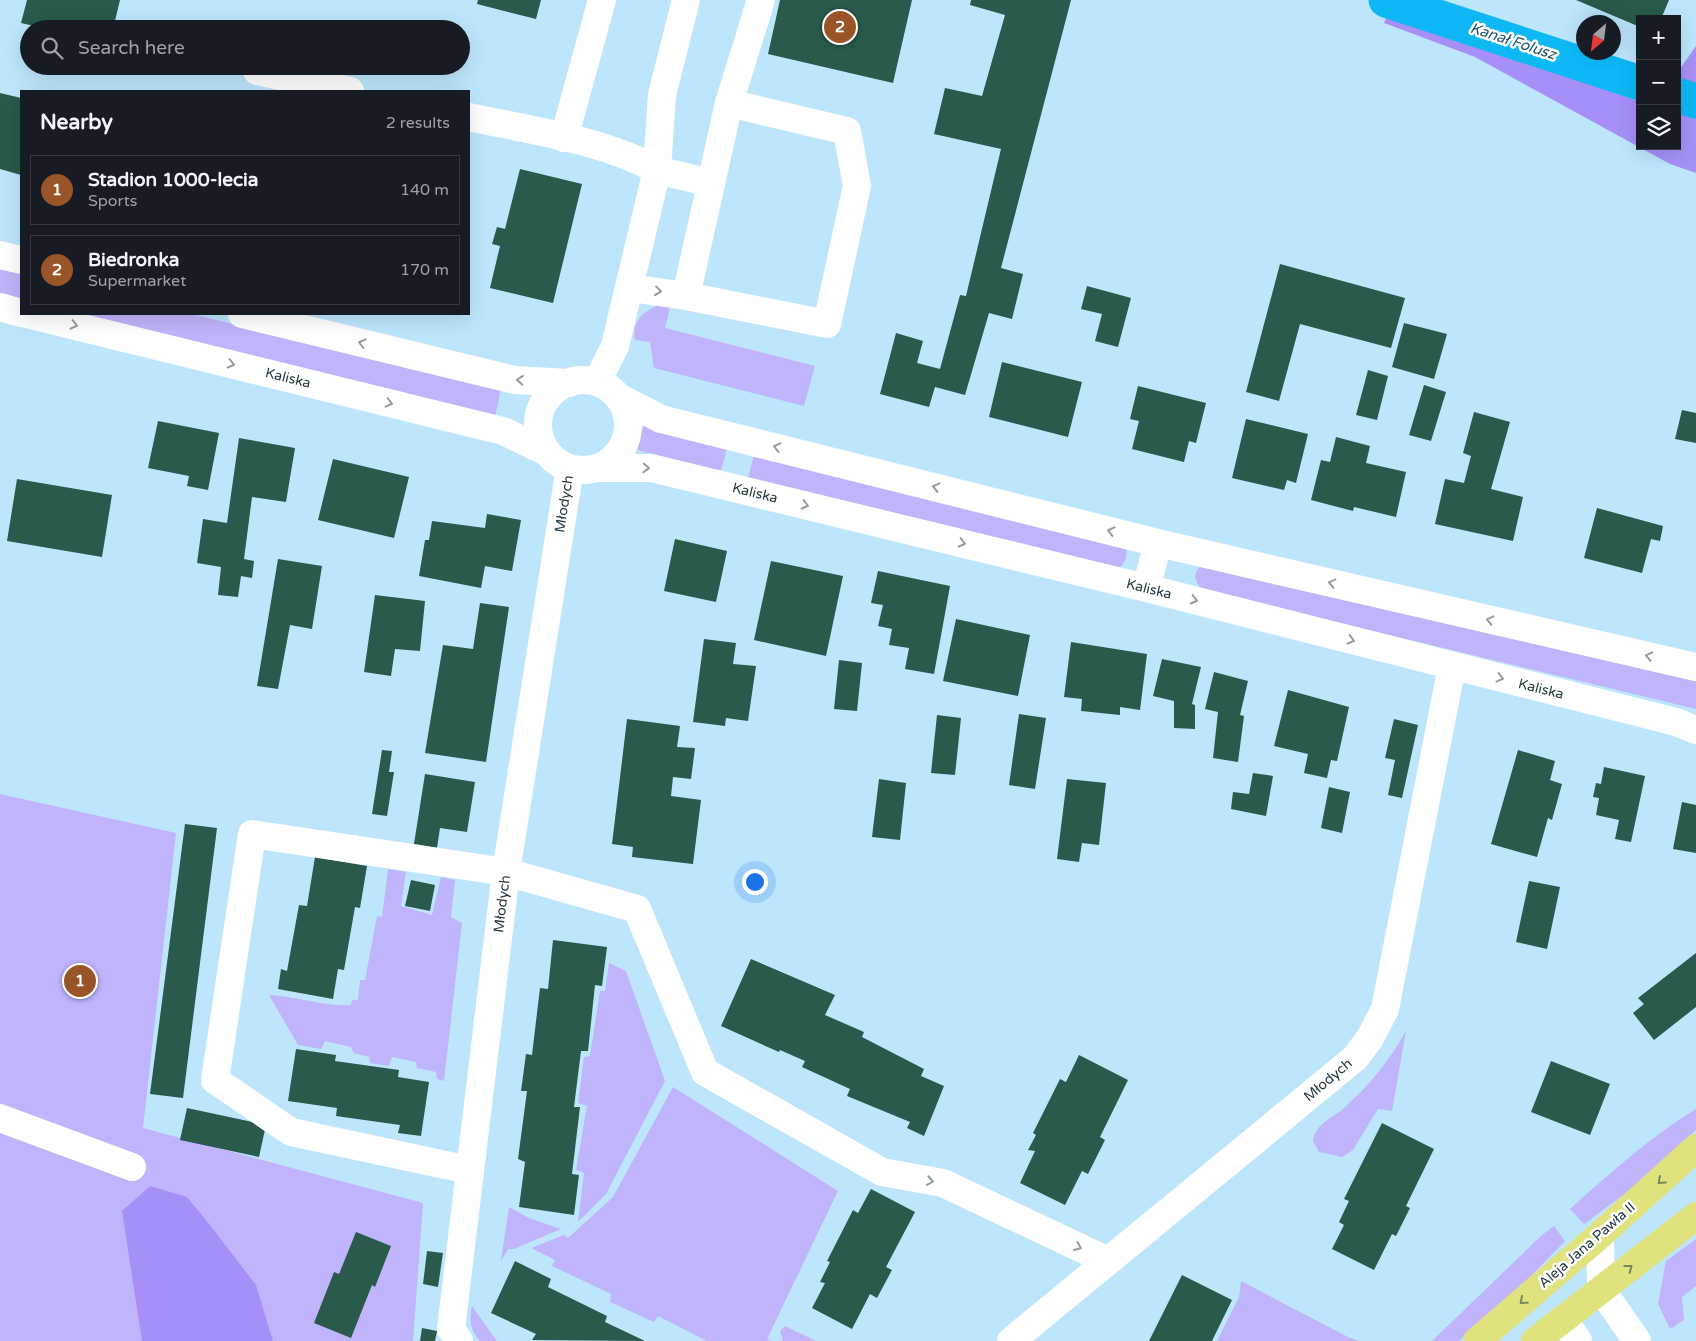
<!DOCTYPE html>
<meta charset="utf-8">
<style>
:root{--surface:#171b24;--page:#20242c;--text:#f1f3f6;--muted:#9ea1a6;--line:#363941;--accent:#995528}
body{margin:0;font-family:"Varela Round",sans-serif;background:var(--page);color:var(--text)}
.controls{position:absolute;right:15px;top:15px;display:grid;overflow:hidden;border-radius:0px;box-shadow:0 5px 20px #0002}
.controls button{width:45px;height:45px;display:grid;place-items:center;padding:0;border:0;border-bottom:1px solid var(--line);background:var(--surface);color:var(--text);font:25px sans-serif}
.compass{position:absolute;left:1576px;top:15px;width:45px;height:45px;border-radius:50%;background:var(--surface);box-shadow:0 5px 20px #0002;rotate:208deg}
.you{position:absolute;left:754px;top:881px;width:18px;height:18px;margin:-12px;border:4px solid #fff;border-radius:50%;background:#1a73e8;box-shadow:0 0 0 8px #1a73e833}
.badge{display:grid;place-items:center;width:32px;height:32px;border-radius:50%;background:var(--accent);color:#fff;font-size:16px;font-weight:700}
.pin{position:absolute;translate:-50% -50%;border:2px solid #fff;box-shadow:0 1px 5px #0006}
.list{margin:0;padding:0;list-style:none}
h2{display:flex;justify-content:space-between;align-items:center;height:65px;margin:0;padding:0 20px;font-size:21px}
h2 small{font-size:16px;font-weight:400;color:var(--muted)}
.list li{display:grid;grid-template-columns:32px 1fr auto;gap:15px;align-items:center;box-sizing:border-box;height:70px;margin:0 10px 10px;padding:0 10px;border:1px solid var(--line);border-radius:0px}
.list b{display:block;font-size:19px;white-space:nowrap}
.list p{margin:0;font-size:16px;white-space:nowrap;color:var(--muted)}
.list em{font-size:16px;font-style:normal;color:var(--muted)}
.icon{flex:none;width:28px;height:28px;fill:none;stroke:currentColor;stroke-width:2;stroke-linecap:round;stroke-linejoin:round}
.map{position:relative;flex:none;width:1696px;height:1341px;overflow:hidden}
.search{position:absolute;background:var(--surface);box-shadow:0 5px 20px #0002;left:20px;top:20px;width:450px;height:55px;display:flex;align-items:center;gap:12px;box-sizing:border-box;padding:0 18px;border-radius:28px;color:var(--muted);font-size:19px}
.panel{position:absolute;background:var(--surface);box-shadow:0 5px 20px #0002;left:20px;top:90px;width:450px;height:225px;border-radius:0px}
.map>svg:first-child{display:block}
.green{fill:#c0b4fc}
.forest{fill:#a690f7}
.lines{fill:none;stroke-linecap:round;stroke-linejoin:round}
.canal{stroke:#0db8f5;stroke-width:35}
.building{fill:#295a4b}
.minor{stroke:#fff;stroke-width:28}
.major{stroke:#e0e37d;stroke-width:28}
.oneway{stroke:#929ca2}
.oneway2{stroke:#79865e}
.labels{text-anchor:middle;dominant-baseline:central;stroke-width:5;stroke-linejoin:round;paint-order:stroke}
.street-label{font-size:14px;fill:#253a45;stroke:#fff}
.water-label{font-size:15px;font-style:italic;fill:#1a536c;stroke:#fff}
</style>
<div class="map">
<svg width="1696" height="1341" viewBox="0 0 1696 1341">
<rect width="100%" height="100%" fill="#bde6fd"/>
<!-- green -->
<path class="green" d="M0 267 21 272V300L0 295Z
M661 304 670 307 665 328 815 366 804 406 654 368 650 342 635 340C631 321 645 310 661 304Z
M77 314H192L501 389 495 417Z
M644 424 728 445 721 471 637 450Z
M755 451 1126 548C1128 555 1125 563 1120 567L1109 566 748 478Z
M1202 565 1696 679V709L1204 590C1195 584 1191 572 1202 565Z
M0 794 176 833 143 1128 423 1203 413 1341H0Z
M388 869 406 872 401 906 432 915 441 877 455 880 451 917 462 923 444 1081 437 1079 436 1072 417 1068 416 1062 392 1057 389 1066 370 1063 369 1057 354 1053 351 1047 325 1041 321 1049 298 1045 269 995C297 996 324 1007 351 1005L352 1000H358L360 980H365L377 916 382 917Z
M609 963 626 971 665 1081 606 1194 578 1222 584 1173 576 1170 587 1106 578 1103 584 1057 590 1056 600 991H605Z
M1406 1031 1392 1111 1378 1109 1353 1150 1342 1157 1319 1152 1313 1141C1315 1123 1334 1118 1346 1106 1370 1085 1391 1058 1406 1031Z
M673 1087 838 1191 767 1339 772 1341H707L658 1316 654 1322 610 1302 611 1294 552 1266 555 1260 531 1248 564 1235 568 1238 613 1197Z
M1696 1109V1130L1638 1184 1584 1224 1570 1209C1610 1173 1650 1137 1696 1109Z
M509 1207 529 1218 561 1229 514 1249H508L501 1261Z
M1554 1226 1565 1241 1530 1277 1459 1341H1432L1542 1235Z
M1696 1239V1286L1682 1297 1684 1320 1670 1329 1658 1304 1666 1261Z
M1241 1281 1348 1337 1359 1341H1217L1239 1297Z
M472 1306 497 1341H480C470 1329 469 1321 472 1306Z
M785 1326 816 1341H783L780 1331Z"/>
<!-- forest -->
<path class="forest" d="M1389 11 1640 102V146H1677V73L1696 46V173L1670 164 1475 57 1384 23Z
M150 1186 187 1197 210 1225 256 1285 273 1341H142L122 1211Z"/>
<g class="lines">
<!-- canal -->
<path class="canal" d="M1386 0 1640 83
M1677 95 1696 101"/>
</g>
<!-- building -->
<path class="building" d="M27 0H120L113 29H47L21 23Z
M478 0H541L536 19 477 4Z
M780 0H912L893 83 768 54Z
M971 0H1071L1001 268 1023 274 1012 319 989 313 965 395 935 387 929 407 880 394 896 333 923 341 917 363 940 369 960 295 966 296 1001 149 934 134 945 88 982 96 1005 15 970 5Z
M1576 0H1669L1661 19H1640V27Z
M0 93 21 98V175L0 169Z
M520 169 582 184 553 303 490 288 500 246 492 244 497 227 505 229Z
M1280 264 1405 298 1391 348 1300 324 1279 401 1246 392Z
M1087 286 1131 298 1118 347 1095 341 1102 314 1081 309Z
M1404 323 1447 334 1434 379 1392 367Z
M1002 362 1082 382 1068 437 989 417Z
M1368 370 1388 376 1377 420 1356 415Z
M1424 385 1446 392 1431 441 1409 435Z
M1138 386 1206 403 1196 443 1189 441 1184 462 1132 449 1139 421 1130 419Z
M1682 410 1696 413V443L1675 439Z
M1474 412 1510 422 1491 489 1523 497 1513 541 1435 524 1445 479 1464 483 1471 456 1463 453Z
M1246 419 1308 434 1296 483 1287 480 1284 490 1232 478Z
M158 421 219 433 208 490 187 486 189 476 148 468Z
M1336 437 1370 446 1366 463 1406 472 1396 517 1354 507 1353 511 1311 500 1321 460 1330 462Z
M239 438 295 448 286 502 252 497 244 559 254 561 252 578 241 576 238 597 218 595 221 567 197 563 203 519 227 523Z
M333 459 409 477 394 538 318 520Z
M17 479 112 495 102 557 7 541Z
M1597 508 1663 526 1660 541 1651 539 1642 573 1584 558Z
M487 514 521 520 512 571 485 566 481 588 419 576 425 540H429L432 521 485 528Z
M675 539 727 551 716 602 664 591Z
M278 559 322 566 312 629 290 625 278 689 257 686Z
M771 561 843 576 826 656 754 640Z
M878 571 950 586 934 674 905 669 909 648 889 645 892 629 878 626 883 605 871 603Z
M375 595 425 601 420 651 395 649 391 676 364 672Z
M480 603 509 607 486 762 425 753 443 645 473 649Z
M956 619 1030 635 1018 696 943 681Z
M704 639 736 643 733 664 756 666 748 721 726 718 725 726 693 722Z
M1071 642 1147 654 1140 710 1120 707V715L1081 711 1082 699 1064 697Z
M1162 659 1201 667 1192 704 1195 705V729L1174 728V701L1153 696Z
M839 660 862 663 857 711 834 709Z
M1214 672 1248 681 1240 715 1244 716 1238 762 1213 758 1218 712 1205 709Z
M1288 690 1349 707 1337 761 1331 760 1327 778 1304 773 1308 754 1274 746Z
M1019 714 1046 718 1035 789 1009 785Z
M937 715 961 718 955 775 931 773Z
M627 719 680 726 677 747 695 748 691 779 673 777 671 796 701 800 693 864 632 857 633 847 612 844Z
M1394 719 1418 725 1402 798 1388 795 1395 760 1385 758Z
M382 750 392 751 389 772H394L387 816 372 814Z
M1518 750 1555 761 1550 780 1562 784 1552 820 1548 818 1537 857 1491 844Z
M1604 767 1645 776 1631 842 1615 839 1619 820 1596 815 1599 798 1593 797 1596 783 1601 784Z
M1253 773 1273 776 1266 816 1231 809 1233 792 1249 794Z
M425 774 475 782 467 832 440 828 437 848 414 844Z
M879 779 906 783 900 840 872 837Z
M1067 779 1106 783 1099 845 1082 843 1079 862 1057 859Z
M1329 787 1350 792 1342 833 1321 828Z
M1682 802 1696 805V853L1673 849Z
M185 824 217 828 183 1098 150 1094Z
M315 857 367 866 360 908 355 907 344 970 338 969 333 999 278 989 281 969 287 971 299 905 307 906Z
M411 880 435 885 430 911 405 906Z
M1529 881 1560 887 1547 949 1516 942Z
M553 940 607 947 602 986 595 985 588 1051H581L574 1107H580L572 1174 579 1175 574 1215 519 1207 525 1162 518 1159 527 1091H521L526 1054 532 1055 540 988 548 989Z
M1696 953V1007L1654 1040 1633 1013 1644 1004 1638 998Z
M751 959 835 995 825 1015 864 1032 862 1037 924 1069 921 1076 944 1086 924 1136 907 1128 910 1122 847 1096 850 1089 802 1067 805 1061 780 1050 779 1052 721 1026Z
M296 1049 336 1055 335 1061 399 1070 398 1077 429 1082 421 1136 398 1133 400 1125 336 1116 337 1108 288 1101Z
M1079 1055 1128 1080 1100 1137 1105 1140 1088 1174 1082 1171 1065 1205 1020 1183 1035 1151 1028 1150 1036 1135 1033 1133 1060 1079 1066 1082Z
M1551 1061 1610 1084 1590 1135 1531 1112Z
M187 1108 266 1125 259 1157 180 1140Z
M1382 1123 1434 1149 1406 1206 1410 1208 1396 1236 1392 1234 1374 1270 1332 1249 1344 1225 1339 1222 1349 1201 1344 1199Z
M871 1189 915 1212 886 1267 892 1270 877 1298 870 1294 852 1329 812 1308 825 1283 820 1282 830 1262 827 1261 853 1210 858 1213Z
M356 1232 391 1246 375 1287 372 1285 351 1338 314 1323 334 1272 339 1274Z
M427 1251 443 1253 438 1287 423 1284Z
M515 1261 551 1279 548 1287 607 1316 605 1322 645 1341 532 1340 536 1334 491 1313Z
M1182 1275 1232 1300 1212 1341H1149Z
M422 1328 437 1331 435 1341H420Z"/>
<g class="lines">
<!-- minor -->
<path class="minor" d="M686 0 662 95 657 170 711 183
M257 71 350 91
M729 103 761 0
M469 117C528 130 604 140 657 170L615 346 597 382
M564 138 602 0
M0 255 21 260
M630 288 686 296 827 324 857 186 847 131 729 103 686 296
M0 307 21 313
M26 314 503 431 547 452
M242 314 515 380 569 383
M538 425a45 45 0 1 1 90 0a45 45 0 1 1-90 0Z
M620 398 661 419 1158 543 1696 667
M598 468H651L1146 588 1676 722 1696 730
M1146 588 1158 543
M0 1118 132 1167
M469 1170 291 1132 215 1080 252 834 506 872 637 909 705 1072 882 1172 943 1183 1108 1261
M1600 1235 1601 1289 1637 1341
M1563 1319 1578 1341
M459 1341 451 1329 506 872 570 468
M1011 1341 1355 1058 1370 1038 1385 1009 1452 666"/>
<!-- major -->
<path class="major" d="M1477 1341 1600 1235 1696 1148
M1535 1341 1696 1216"/>
</g>
<!-- one-way arrows -->
<defs><path id="oneway-chevron" d="M-2-3.5L2.5 0L-2 3.5" fill="none" stroke-width="1.6" stroke-linecap="round" stroke-linejoin="round" transform="scale(1.25)"/></defs>
<g class="oneway">
<use href="#oneway-chevron" transform="translate(658 291) rotate(7)"/>
<use href="#oneway-chevron" transform="translate(74 325) rotate(14)"/>
<use href="#oneway-chevron" transform="translate(362 343) rotate(-166)"/>
<use href="#oneway-chevron" transform="translate(231 364) rotate(14)"/>
<use href="#oneway-chevron" transform="translate(520 380) rotate(-175)"/>
<use href="#oneway-chevron" transform="translate(389 403) rotate(14)"/>
<use href="#oneway-chevron" transform="translate(777 447) rotate(-166)"/>
<use href="#oneway-chevron" transform="translate(646 468) rotate(3)"/>
<use href="#oneway-chevron" transform="translate(936 487) rotate(-166)"/>
<use href="#oneway-chevron" transform="translate(805 505) rotate(14)"/>
<use href="#oneway-chevron" transform="translate(1111 531) rotate(-166)"/>
<use href="#oneway-chevron" transform="translate(962 543) rotate(14)"/>
<use href="#oneway-chevron" transform="translate(1332 583) rotate(-167)"/>
<use href="#oneway-chevron" transform="translate(1194 600) rotate(14)"/>
<use href="#oneway-chevron" transform="translate(1490 620) rotate(-167)"/>
<use href="#oneway-chevron" transform="translate(1351 640) rotate(14)"/>
<use href="#oneway-chevron" transform="translate(1649 656) rotate(-167)"/>
<use href="#oneway-chevron" transform="translate(1500 678) rotate(14)"/>
<use href="#oneway-chevron" transform="translate(930 1181) rotate(10)"/>
<use href="#oneway-chevron" transform="translate(1078 1247) rotate(25)"/>
</g>
<g class="oneway2">
<use href="#oneway-chevron" transform="translate(1661 1181) rotate(138)"/>
<use href="#oneway-chevron" transform="translate(1629 1268) rotate(-37)"/>
<use href="#oneway-chevron" transform="translate(1523 1301) rotate(139)"/>
</g>
<g class="labels">
<!-- street labels -->
<g class="street-label">
<text transform="translate(288 378) rotate(14)">Kaliska</text>
<text transform="translate(755 493) rotate(14)">Kaliska</text>
<text transform="translate(564 504) rotate(-81)">Młodych</text>
<text transform="translate(1149 589) rotate(14)">Kaliska</text>
<text transform="translate(1541 689) rotate(14)">Kaliska</text>
<text transform="translate(502 904) rotate(-83)">Młodych</text>
<text transform="translate(1328 1080) rotate(-40)">Młodych</text>
<text transform="translate(1587 1245) rotate(-41)">Aleja Jana Pawła II</text>
</g>
<!-- water labels -->
<g class="water-label">
<text transform="translate(1513 41) rotate(18)">Kanał Folusz</text>
</g>
</g>
</svg>
<div class="controls">
<button>+</button>
<button>−</button>
<button><svg class="icon" aria-label="layers" viewBox="0 0 24 24"><path d="M12 4l9 5-9 5-9-5zM3 14l9 5 9-5"/></svg></button>
</div>
<svg class="compass" viewBox="-18 -18 36 36"><path d="M0-13l5 13h-10z" fill="#e53935"/><path d="M0 13l5-13h-10z" fill="#9ea1a6"/></svg>
<div class="you"></div>
<div class="pin badge" style="left:80px;top:981px">1</div>
<div class="pin badge" style="left:840px;top:27px">2</div>
<div class="search"><svg class="icon" aria-label="search" viewBox="0 0 24 24"><circle cx="10" cy="10" r="6"/><path d="M15 15l6 6"/></svg>Search here</div>
<section class="panel">
<h2>Nearby<small>2 results</small></h2>
<ul class="list">
<li><span class="badge">1</span><div><b>Stadion 1000-lecia</b><p>Sports</p></div><em>140 m</em></li>
<li><span class="badge">2</span><div><b>Biedronka</b><p>Supermarket</p></div><em>170 m</em></li>
</ul>
</section>
</div>
